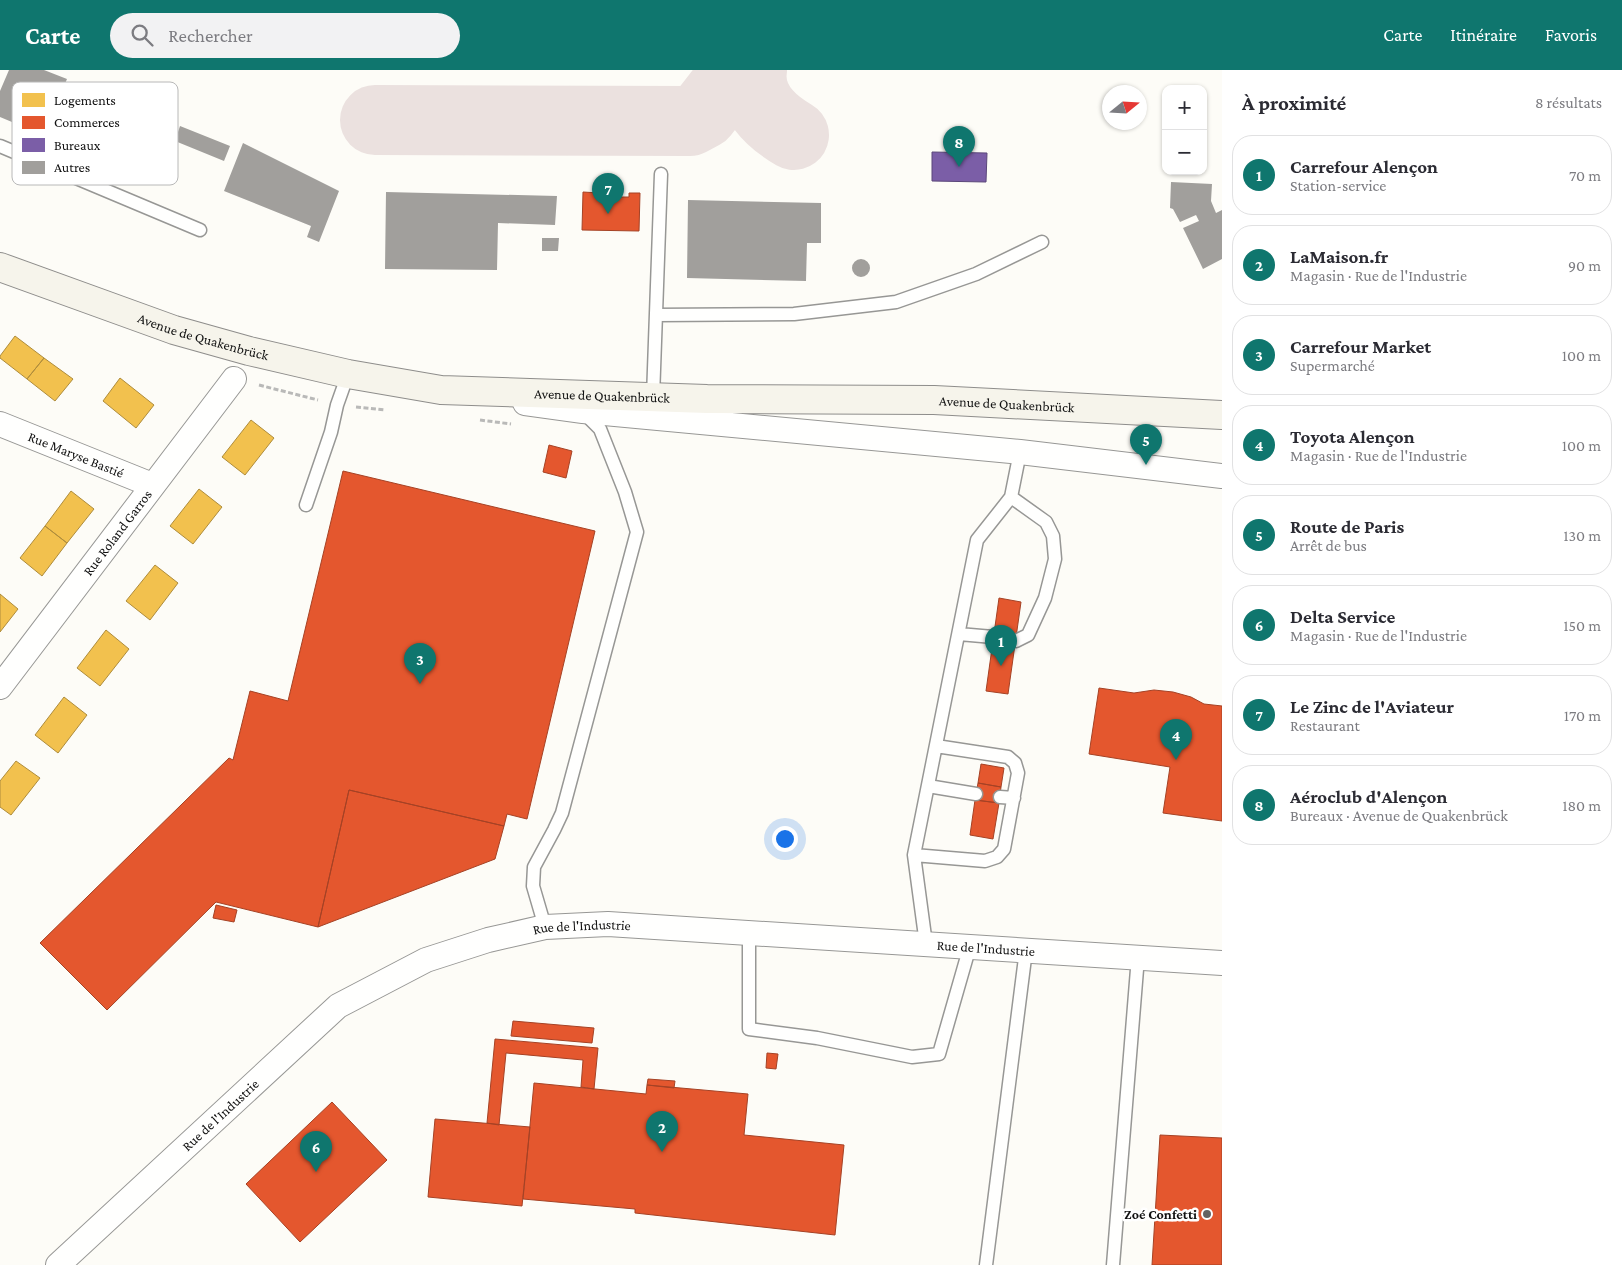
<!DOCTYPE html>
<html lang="fr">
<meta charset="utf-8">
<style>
:root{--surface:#fff;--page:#f2f2f3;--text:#2b2b33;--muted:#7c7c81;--line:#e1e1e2;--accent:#0f766e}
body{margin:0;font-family:"Crimson Pro",serif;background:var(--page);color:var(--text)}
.controls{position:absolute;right:15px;top:15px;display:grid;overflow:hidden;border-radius:10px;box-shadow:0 1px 4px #0004}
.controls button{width:45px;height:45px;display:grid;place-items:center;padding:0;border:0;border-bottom:1px solid var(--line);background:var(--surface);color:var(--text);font:25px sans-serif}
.compass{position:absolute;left:1102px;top:15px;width:45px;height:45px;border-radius:50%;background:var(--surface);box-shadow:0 1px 4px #0004;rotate:72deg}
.you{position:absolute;left:784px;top:768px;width:18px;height:18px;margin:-12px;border:4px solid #fff;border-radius:50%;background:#1a73e8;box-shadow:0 0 0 8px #1a73e833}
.badge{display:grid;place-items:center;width:32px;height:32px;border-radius:50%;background:var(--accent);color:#fff;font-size:16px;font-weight:700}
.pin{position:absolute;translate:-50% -41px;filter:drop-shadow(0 1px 2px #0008)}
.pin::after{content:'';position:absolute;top:26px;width:18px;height:15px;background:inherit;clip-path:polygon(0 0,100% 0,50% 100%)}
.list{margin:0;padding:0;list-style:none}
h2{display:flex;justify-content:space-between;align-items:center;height:65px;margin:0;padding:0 20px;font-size:21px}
h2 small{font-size:16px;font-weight:400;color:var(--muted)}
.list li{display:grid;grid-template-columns:32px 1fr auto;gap:15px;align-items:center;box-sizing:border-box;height:80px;margin:0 10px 10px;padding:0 10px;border:1px solid var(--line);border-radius:20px}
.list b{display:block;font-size:19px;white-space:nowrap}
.list p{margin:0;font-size:16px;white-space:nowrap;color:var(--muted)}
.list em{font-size:16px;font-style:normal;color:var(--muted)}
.icon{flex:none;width:28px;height:28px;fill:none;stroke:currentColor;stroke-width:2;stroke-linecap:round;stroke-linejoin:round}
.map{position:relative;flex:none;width:1222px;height:1195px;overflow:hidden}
header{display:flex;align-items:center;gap:30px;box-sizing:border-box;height:70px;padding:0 25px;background:var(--accent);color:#fff}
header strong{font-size:24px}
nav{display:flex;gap:28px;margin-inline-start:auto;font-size:18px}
.search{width:350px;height:45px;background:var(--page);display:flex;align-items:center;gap:12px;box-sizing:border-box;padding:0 18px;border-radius:28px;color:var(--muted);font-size:19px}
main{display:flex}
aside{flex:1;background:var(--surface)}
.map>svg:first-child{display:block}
.homes{fill:#f2c14e;stroke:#ae8c3c}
.shops{fill:#e4572e;stroke:#a54225}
.offices{fill:#7b5ea7;stroke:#5b477a}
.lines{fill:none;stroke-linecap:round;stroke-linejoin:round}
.taxiway{stroke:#ebe1df;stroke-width:70}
.building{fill:#a19f9c}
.lane-casing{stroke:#979795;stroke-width:15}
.street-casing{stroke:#979795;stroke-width:26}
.secondary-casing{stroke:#8e8d8b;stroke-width:30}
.path{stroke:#b9b9b8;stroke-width:3;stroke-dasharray:5 2.5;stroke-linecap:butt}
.lane{stroke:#fffffe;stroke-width:12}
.street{stroke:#fffffe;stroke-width:24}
.secondary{stroke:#f6f4eb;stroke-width:28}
.poi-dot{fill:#646362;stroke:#fff;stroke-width:2}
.labels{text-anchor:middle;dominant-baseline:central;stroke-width:5;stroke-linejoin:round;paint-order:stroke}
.street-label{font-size:14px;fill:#111;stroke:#fff}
.poi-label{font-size:14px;font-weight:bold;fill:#111;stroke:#fff;text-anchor:end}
.key{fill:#fff;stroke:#b8b8b8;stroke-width:1}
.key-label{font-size:14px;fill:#111}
</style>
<header>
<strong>Carte</strong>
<div class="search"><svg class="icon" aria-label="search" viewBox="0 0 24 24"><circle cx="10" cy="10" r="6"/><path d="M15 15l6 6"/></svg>Rechercher</div>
<nav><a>Carte</a><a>Itinéraire</a><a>Favoris</a></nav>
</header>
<main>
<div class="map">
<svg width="1222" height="1195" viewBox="0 0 1222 1195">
<rect width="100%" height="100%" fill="#fdfcf7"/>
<!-- homes -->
<path class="homes" d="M15 266 44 288 27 309 0 288V286Z
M44 288 73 309 55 331 27 309Z
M120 308 154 335 136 358 103 331Z
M251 350 274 368 245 405 222 387Z
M199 419 222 437 193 474 170 456Z
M71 421 94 439 67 473 45 456Z
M45 456 67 473 42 506 20 488Z
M155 495 178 513 150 550 126 531Z
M0 524 18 539 0 562Z
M106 560 129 579 100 616 77 598Z
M64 627 87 645 58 683 35 665Z
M16 691 40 708 11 745 0 737V711Z"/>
<!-- shops -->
<path class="shops" d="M583 122 599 123 600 127H629V123H640L639 161 582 160Z
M549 375 572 381 566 408 543 402Z
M343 401 595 461 527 749 507 744 504 756 349 720 318 857 216 832 107 940 40 873 229 688 233 690 250 621 288 631Z
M999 528 1021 532 1008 624 986 621Z
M1099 618 1134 623 1154 620 1173 622 1191 627 1204 634 1222 636V751L1163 743 1170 697 1089 684Z
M981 694 1004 698 1001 717 978 713Z
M978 713 1001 717 999 733 975 730Z
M349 720 504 756 495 789 318 857Z
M975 730 999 733 993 769 970 765Z
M216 835 237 840 234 852 213 848Z
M513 951 594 958 592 973 511 966Z
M495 969 598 978 594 1019 581 1017 583 990 506 983 499 1055 487 1053Z
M767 983 778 984 776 999 766 998Z
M648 1009 675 1011 674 1018 647 1015Z
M534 1013 646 1024 647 1015 748 1024 744 1065 844 1075 835 1165 635 1143V1139L523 1129Z
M332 1032 387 1090 300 1172 246 1114Z
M435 1049 530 1057 522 1136 428 1127Z
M1160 1065 1222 1068V1195H1152Z"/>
<!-- offices -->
<path class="offices" d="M932 82 987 83 986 112 932 111Z"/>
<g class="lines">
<!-- taxiway -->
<path class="taxiway" d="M752 0C748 30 770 51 794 65
M375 50 690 51 703 44 737 0"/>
</g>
<!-- building -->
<path class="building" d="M9 0H44L67 9 43 65 0 47V21Z
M180 56 230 76 224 91 175 71Z
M243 73 339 121 319 172 307 167 311 156 224 121Z
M1171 112 1212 114 1211 131 1216 143 1222 140V189L1203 199 1183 158 1199 151 1196 145 1180 152 1173 139 1170 138Z
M386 122 557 126 555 155 498 153 497 200 385 199Z
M688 130 821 133V173H807L806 211 687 208Z
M542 168H559L558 181H542Z
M852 198a9 9 0 1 1 18 0a9 9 0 1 1-18 0Z"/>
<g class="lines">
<!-- lane casing -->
<g class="lane-casing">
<path id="lane" d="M0 76 200 160
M656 245 794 244 896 232 976 204 1042 172
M653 327 661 104
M1011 427 1046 452 1053 466 1055 489 1045 528 1028 565 1016 571
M306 435 331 362 337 335 348 304
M959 564 993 567
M928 716 976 724
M1000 727 1014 728
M914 785 985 791 997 787 1004 779 1018 703 1015 693 1008 687 936 676
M545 857 533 816 534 797 554 760 562 743 637 462 625 422 600 359 584 343
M749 863V959L817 968 912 987 939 984 970 876
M926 874 914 785 977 470 1011 427 1020 382
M986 1195 1026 880
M1113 1195 1138 887"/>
</g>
<!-- street casing -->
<g class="street-casing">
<g id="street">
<path d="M525 333 583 341 1020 382 1222 406"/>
<path id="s1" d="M0 354 152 415"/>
<path id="s2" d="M0 617 234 309"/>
<path id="s3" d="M58 1195 338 936 426 890 488 870 545 857 608 854 1222 893"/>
</g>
</g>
<!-- secondary casing -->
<g class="secondary-casing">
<g id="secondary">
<path id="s4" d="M0 197 174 260 249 281 348 304 441 320 707 329 934 330 1222 345"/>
</g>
</g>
<!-- path -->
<path class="path" d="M259 315 318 330
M356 337 385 340
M480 350 511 354"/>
<!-- lane -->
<use href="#lane" class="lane"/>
<!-- street -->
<use href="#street" class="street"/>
<!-- secondary -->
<use href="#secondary" class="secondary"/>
</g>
<!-- markers -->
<circle class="poi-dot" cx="1207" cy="1144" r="5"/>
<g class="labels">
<!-- street labels -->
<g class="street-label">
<text stroke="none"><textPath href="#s4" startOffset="215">Avenue de Quakenbrück</textPath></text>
<text stroke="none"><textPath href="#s4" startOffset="620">Avenue de Quakenbrück</textPath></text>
<text stroke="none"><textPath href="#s4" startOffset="1025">Avenue de Quakenbrück</textPath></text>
<text stroke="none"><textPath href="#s1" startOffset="82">Rue Maryse Bastié</textPath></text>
<text stroke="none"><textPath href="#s2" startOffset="194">Rue Roland Garros</textPath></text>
<text stroke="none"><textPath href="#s3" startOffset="641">Rue de l'Industrie</textPath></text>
<text stroke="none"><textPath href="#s3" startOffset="1046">Rue de l'Industrie</textPath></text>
<text stroke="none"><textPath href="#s3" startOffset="221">Rue de l'Industrie</textPath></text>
</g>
<!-- poi labels -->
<g class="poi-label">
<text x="1197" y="1144">Zoé Confetti</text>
</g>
</g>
<!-- legend -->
<rect x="12" y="12" width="166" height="103" rx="8" class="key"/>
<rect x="22" y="23" width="23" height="14" fill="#f2c14e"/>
<rect x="22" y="46" width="23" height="13" fill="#e4572e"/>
<rect x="22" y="68" width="23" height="14" fill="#7b5ea7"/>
<rect x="22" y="91" width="23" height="13" fill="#a19f9c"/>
<g class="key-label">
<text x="54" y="35">Logements</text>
<text x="54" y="57">Commerces</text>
<text x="54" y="80">Bureaux</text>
<text x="54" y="102">Autres</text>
</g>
</svg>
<div class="controls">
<button>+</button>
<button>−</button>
</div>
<svg class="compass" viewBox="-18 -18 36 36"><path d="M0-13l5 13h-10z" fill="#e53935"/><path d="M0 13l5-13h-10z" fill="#7c7c81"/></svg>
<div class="you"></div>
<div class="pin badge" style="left:1001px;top:596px">1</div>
<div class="pin badge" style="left:662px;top:1082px">2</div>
<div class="pin badge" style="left:420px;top:614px">3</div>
<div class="pin badge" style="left:1176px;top:690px">4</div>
<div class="pin badge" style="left:1146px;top:395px">5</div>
<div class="pin badge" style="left:316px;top:1102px">6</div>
<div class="pin badge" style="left:608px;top:144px">7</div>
<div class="pin badge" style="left:959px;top:97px">8</div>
</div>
<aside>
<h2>À proximité<small>8 résultats</small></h2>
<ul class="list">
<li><span class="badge">1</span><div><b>Carrefour Alençon</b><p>Station-service</p></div><em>70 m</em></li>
<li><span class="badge">2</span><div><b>LaMaison.fr</b><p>Magasin · Rue de l'Industrie</p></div><em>90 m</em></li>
<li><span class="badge">3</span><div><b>Carrefour Market</b><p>Supermarché</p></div><em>100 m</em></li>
<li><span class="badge">4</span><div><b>Toyota Alençon</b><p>Magasin · Rue de l'Industrie</p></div><em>100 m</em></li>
<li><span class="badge">5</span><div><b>Route de Paris</b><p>Arrêt de bus</p></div><em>130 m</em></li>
<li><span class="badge">6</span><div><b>Delta Service</b><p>Magasin · Rue de l'Industrie</p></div><em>150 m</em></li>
<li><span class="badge">7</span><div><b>Le Zinc de l'Aviateur</b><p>Restaurant</p></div><em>170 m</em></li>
<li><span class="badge">8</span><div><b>Aéroclub d'Alençon</b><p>Bureaux · Avenue de Quakenbrück</p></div><em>180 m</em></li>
</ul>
</aside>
</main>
